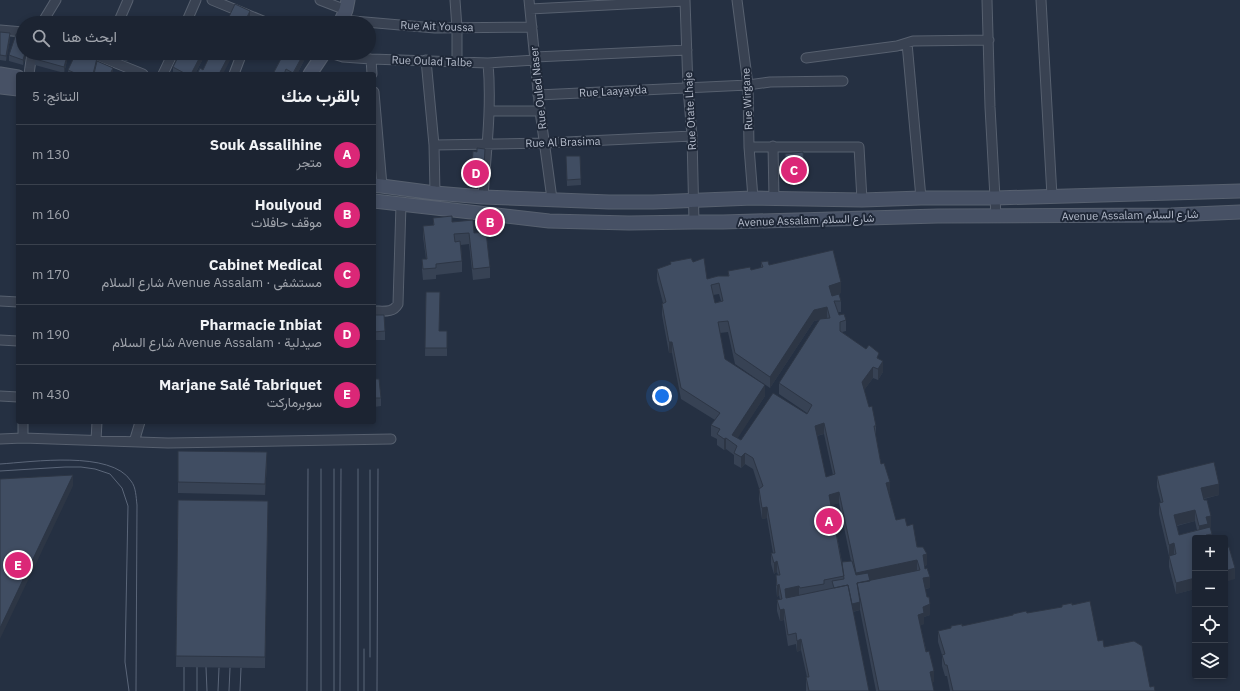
<!DOCTYPE html>
<html lang="ar">
<meta charset="utf-8">
<style>
:root{--surface:#1c2432;--page:#252c3a;--text:#f1f3f6;--muted:#a0a4ac;--line:#3a414d;--accent:#db2777}
body{margin:0;font-family:"IBM Plex Sans",Vazirmatn,sans-serif;background:var(--page);color:var(--text);direction:rtl}
.controls{position:absolute;right:12px;bottom:12px;display:grid;overflow:hidden;border-radius:4px;box-shadow:0 2px 6px #0003}
.controls button{width:36px;height:36px;display:grid;place-items:center;padding:0;border:0;border-bottom:1px solid var(--line);background:var(--surface);color:var(--text);font:20px sans-serif}
.you{position:absolute;left:662px;top:396px;width:14px;height:14px;margin:-10px;border:3px solid #fff;border-radius:50%;background:#1a73e8;box-shadow:0 0 0 6px #1a73e833}
.badge{display:grid;place-items:center;width:26px;height:26px;border-radius:50%;background:var(--accent);color:#fff;font-size:13px;font-weight:700}
.pin{position:absolute;translate:-50% -50%;border:2px solid #fff;box-shadow:0 1px 4px #0006}
.list{margin:0;padding:0;list-style:none}
h2{display:flex;justify-content:space-between;align-items:center;height:52px;margin:0;padding:0 16px;font-size:17px}
h2 small{font-size:13px;font-weight:400;color:var(--muted)}
.list li{display:grid;grid-template-columns:26px 1fr auto;gap:12px;align-items:center;box-sizing:border-box;height:60px;padding:0 16px;border-top:1px solid var(--line)}
.list b{display:block;font-size:15px;white-space:nowrap}
.list p{margin:0;font-size:13px;white-space:nowrap;color:var(--muted)}
.list em{font-size:13px;font-style:normal;color:var(--muted)}
.icon{flex:none;width:22px;height:22px;fill:none;stroke:currentColor;stroke-width:2;stroke-linecap:round;stroke-linejoin:round}
.map{position:relative;flex:none;width:1240px;height:691px;overflow:hidden;direction:ltr}
.search{position:absolute;background:var(--surface);box-shadow:0 2px 6px #0003;left:16px;top:16px;width:360px;height:44px;display:flex;align-items:center;gap:10px;box-sizing:border-box;padding:0 14px;border-radius:22px;color:var(--muted);font-size:15px}
.panel{position:absolute;background:var(--surface);box-shadow:0 2px 6px #0003;left:16px;top:72px;width:360px;height:352px;border-radius:4px;direction:rtl}
.map>svg:first-child{display:block}
.lines{fill:none;stroke-linecap:round;stroke-linejoin:round}
.street-casing{stroke:#57606f;stroke-width:11}
.secondary-casing{stroke:#57606f;stroke-width:15}
.street{stroke:#394252;stroke-width:9}
.secondary{stroke:#475165;stroke-width:13}
.tram{stroke:#5b6679;stroke-width:1}
.wall{fill:#374254;fill-rule:evenodd}
.shaded-wall{fill:#2d3645}
.building{fill:#404d62;stroke:#2d3645;fill-rule:evenodd}
.labels{text-anchor:middle;dominant-baseline:central;stroke-width:4;stroke-linejoin:round;paint-order:stroke}
.street-label{font-size:11px;fill:#b6bdcc;stroke:#1e2737}
</style>
<div class="map">
<svg width="1240" height="691" viewBox="0 0 1240 691">
<rect width="100%" height="100%" fill="#253042"/>
<g class="lines">
<!-- street casing -->
<g class="street-casing">
<path id="street" d="M212 0 268 23
M320 0 346 10
M455 0 457 28V62
M529 0 540 111 552 199
M685 0 688 88 692 136 694 222
M737 0 748 85 749 147 753 198
M987 0 990 107 996 216
M1041 0 1052 196
M530 9 685 1
M342 20 435 28 532 27
M42 23 56 0
M118 23 128 0
M186 23 196 0
M0 30 23 32
M907 43 921 198
M91 53 143 74
M330 53 343 57 371 59 488 63 535 60
M535 57 687 50
M806 58 897 46 913 41 989 40
M371 59 372 74
M426 60 434 145 435 193
M29 74 32 53
M163 74 173 53
M234 74 242 53
M374 92 382 186
M538 95 748 85 770 82 843 81
M489 111H540
M434 145 545 143 692 136
M773 146 774 198
M749 147H859L862 200
M483 197C486 153 492 108 488 63
M0 301 18 302
M374 311C384 311 393 313 398 304L401 204
M0 340 18 341
M0 396 18 397
M23 438V422
M0 439 23 438 168 443 391 439
M96 440 97 422
M134 442 140 422"/>
</g>
<!-- secondary casing -->
<g class="secondary-casing">
<path id="secondary" d="M340 23 346 10 348 0
M0 74 18 77
M310 74 324 53
M0 87 18 89
M374 185 435 193 483 197 609 202H653L753 198 862 200 921 198H995L1240 191
M374 201 549 221 629 223 694 222H723L938 216 1171 215 1240 212"/>
</g>
<!-- street -->
<use href="#street" class="street"/>
<!-- secondary -->
<use href="#secondary" class="secondary"/>
<!-- tram -->
<path class="tram" d="M0 464C32 462 111 450 131 481 136 487 136 497 137 505L136 691
M0 471 65 467H81L95 469 110 474 122 488 128 506 125 662 129 691
M370 657V470
M184 667V691
M206 667 207 691
M197 691V667
M218 691 219 668
M229 691 230 668
M240 691 241 668
M307 691 308 469
M321 691V469
M334 691V469
M340 691 341 469
M358 691V469
M364 691V649
M377 691 378 469"/>
</g>
<!-- wall -->
<path class="wall" d="M0 32 10 39 6 61 0 60Z
M23 53H27L23 65 9 61V55Z
M37 53H69L64 73 35 65V59Z
M113 53H131L127 62 113 56Z
M205 53V55L195 74H173V67Z
M308 53 297 74H274V72Z
M97 61 113 74H68V70Z
M785 154 804 164V175L786 176Z
M566 156H580L581 185 567 186Z
M485 160 484 176 472 175V165Z
M433 218 452 222 474 233 490 267V278L473 280 469 244 461 245 462 261V272L436 275V279L423 280 422 270V259H426L423 237V226L433 225Z
M693 262 707 279 728 276V271L751 270 761 268V262L841 293 832 296 841 301V312H838L839 315 846 320V331L842 332 879 359 883 372 878 380 873 378 864 390 869 407 876 426V437L881 464 890 493 889 494 896 520 907 526 927 565 924 566 925 569 930 588 925 589 930 615 924 617V624L920 625 934 682H932L934 691H876L860 610 853 612 869 691H806V677H807L801 650 797 652 796 644 788 646 784 620 780 621 777 611V600H780L779 595 777 597 776 586V575H778L777 572 774 574 771 564V553H773L767 518 762 519 759 500V488L753 469 745 464 741 468 734 464V455L726 449 724 450 717 445V439L711 436V425L715 420 681 399 672 353H669L662 315V304L663 303 657 280V269ZM719 294 721 301 715 303 713 295ZM819 320 779 383V394L807 413V414L741 440 737 438 765 396 725 359 720 333 728 332 735 364 770 388 814 321ZM824 434 833 475 826 477 817 436ZM839 503 851 561 842 562 831 505Z
M426 292 439 331H447V356H425Z
M374 315 385 331V340H374Z
M374 379 381 398V406L374 407Z
M178 451 267 463 265 495 178 493Z
M1157 476 1219 495 1204 499 1211 527H1210L1212 538H1195V589L1176 594 1169 567V556L1174 555V554L1169 556 1159 514V503H1161L1157 487ZM1195 521 1197 530 1179 535 1177 526Z
M178 500 268 501 265 668 176 667Z
M1072 605 1098 641 1150 687 1155 691H950L947 676H945L942 666V655L938 642V631Z"/>
<!-- shaded-wall -->
<path class="shaded-wall" d="M250 11V19L248 23H244Z
M10 33V39L6 61V56Z
M25 53H27L23 65V60Z
M68 53H69L64 73V67Z
M128 53H131L127 62V57Z
M202 53H205V55L195 74H191Z
M230 53H234L223 74H219Z
M304 53H308L297 74H293Z
M113 68V74H110Z
M485 149V160L484 176V166Z
M841 282V293L829 297V286Z
M827 307V318L814 321 770 388V377L814 310Z
M669 342H672V353H669Z
M883 361V372L878 380V369Z
M873 367V378L862 393V382Z
M765 385V396L734 444 732 435Z
M824 423V434L815 436V426Z
M726 438V449L724 450V439Z
M267 452V463L265 495V484Z
M745 453V464L741 468V457Z
M73 475V486L0 639V628Z
M890 482V493L886 494V483Z
M1219 484V495L1201 499V488Z
M839 492V503L829 506V495Z
M767 507V518L762 519V508Z
M1195 510V521L1174 526V515Z
M1211 516V527L1208 528 1199 537V526L1206 517Z
M1212 534V538H1206V535Z
M1174 543V554L1169 556V545Z
M927 554V565L923 566V555Z
M917 560V571L856 584V573Z
M777 561V572L774 574V563Z
M1235 568V579L1225 582V571Z
M930 577V588L923 589V578Z
M1195 578V589L1176 594V583Z
M779 584V595L777 597V586Z
M799 586V597L785 600V589Z
M860 602V610L851 612V604Z
M930 604V615L924 617V624L918 626V615L923 607Z
M784 609V620L780 621V610Z
M801 639V650L797 652V641Z
M934 671V682L930 683V672Z"/>
<!-- building -->
<path class="building" d="M235 4 250 11 244 23H226Z
M0 32 10 33 6 56 0 55Z
M16 34 23 36V53H25L23 60 9 55Z
M37 53H68L64 67 35 59Z
M76 53H79L87 57 88 54 97 58 93 74H77L68 70Z
M118 53H128L127 57Z
M180 53H202L191 74H186L173 67Z
M211 53H230L219 74H197L200 68 203 70Z
M284 53H304L293 73 286 69 284 74H278L274 72Z
M97 61 113 68 110 74H94Z
M477 148 485 149 484 166 472 165 473 151 477 152Z
M803 152 804 164 786 166 785 154Z
M566 156H580L581 179 567 180Z
M452 216V222L473 220 474 233 486 232 490 267 473 269 469 233 454 234 455 242 460 241 462 261 436 264V268L423 269 422 259H427L423 226 434 225 433 218Z
M833 250 841 282 829 286 832 296 839 294 841 301H834L839 315 844 314 846 320 840 322V331L866 349 869 345 879 353 877 358 883 361 878 369 873 367 862 382 869 407 872 406 876 426H874L881 464 884 463 890 482 886 483 896 520 905 518 907 526 913 524 917 547H923L927 554 923 555 925 569 927 568 930 577 923 578 927 597H929L930 604 923 607 924 613 918 615 926 652 929 651 934 671 930 672 934 691H879L857 583 920 570 917 560 856 573 839 492 829 495 844 576 824 580V584L800 588 799 586 785 589 786 598 848 585 869 691H809L806 677H809L801 639 797 641 796 633 788 635 784 609 780 610 777 600 782 599 779 584 777 586 776 575H780L777 561 774 563 771 553H775L767 507 762 508 759 489 763 486 753 458 745 453 741 457 734 453 737 446 726 438 724 439 717 434 720 429 711 425 720 413 681 388 672 342H669L662 304 666 302 657 269 671 264 670 262 691 258 693 262 704 258 707 279 718 276H729L728 271 750 267 751 270 763 267 761 262 768 261 769 265ZM719 283 723 301 715 303 711 285ZM827 307 830 318 820 319 779 383 812 405 807 414 773 393 741 440 732 435 765 385 725 359 718 322 728 321 735 353 770 377 814 310ZM824 423 835 474 826 477 815 426Z
M426 292H440L439 331H447V348H425Z
M374 315H384L385 331 374 332Z
M374 379H379L381 398H374Z
M178 451 267 452 265 484 178 482Z
M1214 462 1219 484 1201 488 1204 500H1207L1211 516 1206 517 1208 524 1199 526 1195 510 1174 515 1179 535 1210 527 1212 534 1206 535V538H1195V578L1176 583 1169 556 1176 554 1174 543 1169 545 1159 503 1163 502 1157 476Z
M73 475 0 628V479Z
M178 500 268 501 265 657 176 656Z
M1229 547 1235 568 1225 571V548Z
M852 561 856 575 868 573 870 581 857 583 860 602 852 604 848 585 834 588 832 581 844 579 842 562Z
M1090 601 1098 641 1103 640 1104 647 1134 641 1142 646 1150 687 1154 686 1155 691H953L947 665H945L942 655 945 654 938 631 951 628V626L962 624V626L1013 615V614L1026 611 1027 613 1062 607V605L1072 603V605Z"/>
<g class="labels">
<!-- street labels -->
<g class="street-label">
<text transform="translate(437 26) rotate(2)">Rue Ait Youssa</text>
<text transform="translate(432 61) rotate(2)">Rue Oulad Talbe</text>
<text transform="translate(538 88) rotate(-96)">Rue Ouled Naser</text>
<text transform="translate(613 91) rotate(-3)">Rue Laayayda</text>
<text transform="translate(747 99) rotate(-93)">Rue Wirgane</text>
<text transform="translate(690 111) rotate(-93)">Rue Otate Lhaje</text>
<text transform="translate(563 142) rotate(-2)">Rue Al Brasima</text>
<text transform="translate(1130 215) rotate(-1)">Avenue Assalam شارع السلام</text>
<text transform="translate(806 220) rotate(-2)">Avenue Assalam شارع السلام</text>
</g>
</g>
</svg>
<div class="controls">
<button>+</button>
<button>−</button>
<button><svg class="icon" aria-label="locate" viewBox="0 0 24 24"><circle cx="12" cy="12" r="6"/><path d="M12 2v4M12 18v4M2 12h4M18 12h4"/></svg></button>
<button><svg class="icon" aria-label="layers" viewBox="0 0 24 24"><path d="M12 4l9 5-9 5-9-5zM3 14l9 5 9-5"/></svg></button>
</div>
<div class="you"></div>
<div class="pin badge" style="left:829px;top:521px">A</div>
<div class="pin badge" style="left:490px;top:222px">B</div>
<div class="pin badge" style="left:794px;top:170px">C</div>
<div class="pin badge" style="left:476px;top:173px">D</div>
<div class="pin badge" style="left:18px;top:565px">E</div>
<div class="search"><svg class="icon" aria-label="search" viewBox="0 0 24 24"><circle cx="10" cy="10" r="6"/><path d="M15 15l6 6"/></svg>ابحث هنا</div>
<section class="panel">
<h2>بالقرب منك<small>النتائج: 5</small></h2>
<ul class="list">
<li><span class="badge">A</span><div><b>Souk Assalihine</b><p>متجر</p></div><em>130 m</em></li>
<li><span class="badge">B</span><div><b>Houlyoud</b><p>موقف حافلات</p></div><em>160 m</em></li>
<li><span class="badge">C</span><div><b>Cabinet Medical</b><p>مستشفى · Avenue Assalam شارع السلام</p></div><em>170 m</em></li>
<li><span class="badge">D</span><div><b>Pharmacie Inbiat</b><p>صيدلية · Avenue Assalam شارع السلام</p></div><em>190 m</em></li>
<li><span class="badge">E</span><div><b>Marjane Salé Tabriquet</b><p>سوبرماركت</p></div><em>430 m</em></li>
</ul>
</section>
</div>
